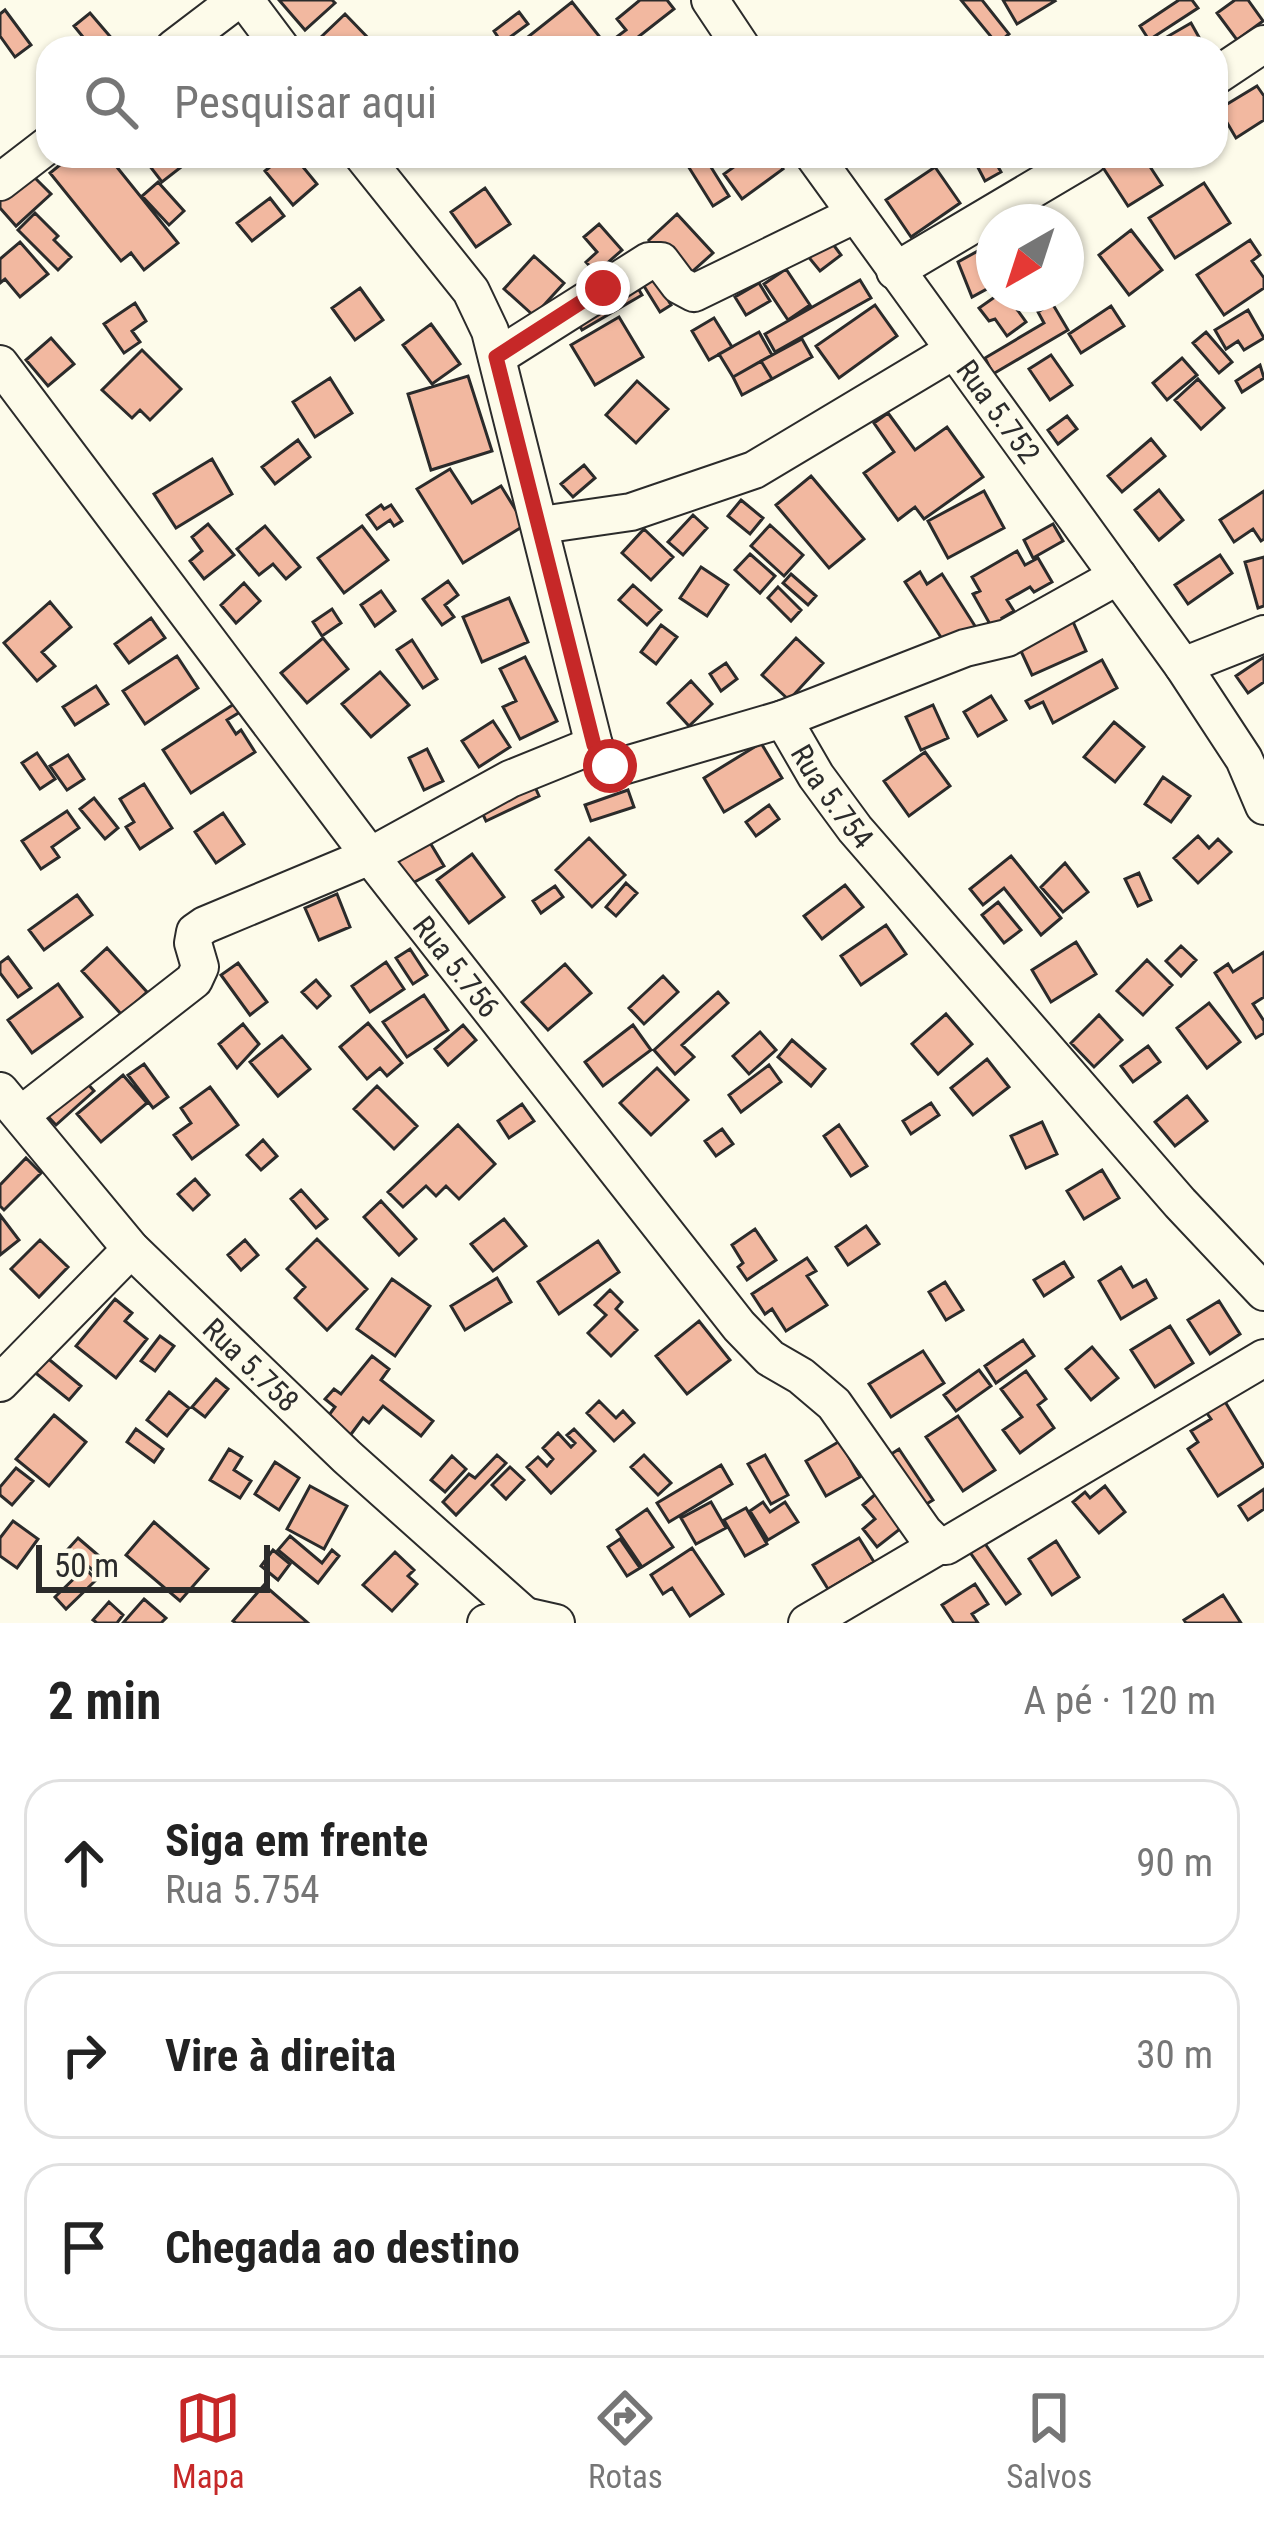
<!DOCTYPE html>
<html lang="pt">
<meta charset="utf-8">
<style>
:root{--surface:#fff;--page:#f6f6f6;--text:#222;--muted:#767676;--line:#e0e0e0;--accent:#c62828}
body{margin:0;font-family:"Roboto Condensed",sans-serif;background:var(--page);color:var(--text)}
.compass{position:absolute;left:976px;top:204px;width:108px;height:108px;border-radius:50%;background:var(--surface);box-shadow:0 3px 9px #0004;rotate:219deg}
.scale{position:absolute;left:36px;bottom:30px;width:234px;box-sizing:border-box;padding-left:12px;border:6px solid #2b2b2b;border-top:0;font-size:33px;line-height:42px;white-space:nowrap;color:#2b2b2b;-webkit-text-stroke:9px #fdfbea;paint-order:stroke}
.stop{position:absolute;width:36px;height:36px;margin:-27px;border:9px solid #c62828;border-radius:50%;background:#fff}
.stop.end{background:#c62828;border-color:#fff;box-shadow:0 3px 12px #0008}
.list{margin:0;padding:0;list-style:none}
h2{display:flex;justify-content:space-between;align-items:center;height:156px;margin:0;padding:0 48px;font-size:51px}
h2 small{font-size:39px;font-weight:400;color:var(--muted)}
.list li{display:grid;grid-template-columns:78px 1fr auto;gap:36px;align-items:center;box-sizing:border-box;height:168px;margin:0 24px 24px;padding:0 24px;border:3px solid var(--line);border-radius:36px}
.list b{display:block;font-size:45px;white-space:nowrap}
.list p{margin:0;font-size:39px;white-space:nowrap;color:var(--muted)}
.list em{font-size:39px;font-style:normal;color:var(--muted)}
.icon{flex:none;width:66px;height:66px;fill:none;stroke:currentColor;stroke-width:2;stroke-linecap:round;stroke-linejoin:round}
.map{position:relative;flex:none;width:1264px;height:1623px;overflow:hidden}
.search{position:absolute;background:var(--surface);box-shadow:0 3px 9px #0004;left:36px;right:36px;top:36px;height:132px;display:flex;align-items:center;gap:30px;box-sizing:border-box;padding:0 42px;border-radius:36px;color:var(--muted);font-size:45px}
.sheet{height:732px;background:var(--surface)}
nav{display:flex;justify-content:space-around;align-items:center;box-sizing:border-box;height:168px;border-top:3px solid var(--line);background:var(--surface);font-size:33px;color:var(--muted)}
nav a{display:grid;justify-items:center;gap:6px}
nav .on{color:var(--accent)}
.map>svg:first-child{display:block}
.building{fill:#f2b8a0;stroke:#2b2b2b;stroke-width:3}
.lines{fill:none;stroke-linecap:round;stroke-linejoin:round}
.minor-casing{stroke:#2b2b2b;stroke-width:40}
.minor{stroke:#fdfbea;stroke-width:36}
.route{stroke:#c62828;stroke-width:15}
.labels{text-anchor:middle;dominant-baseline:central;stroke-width:9;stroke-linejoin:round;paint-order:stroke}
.street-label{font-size:30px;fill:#2b2b2b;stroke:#fdfbea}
</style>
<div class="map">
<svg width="1264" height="1623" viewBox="0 0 1264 1623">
<rect width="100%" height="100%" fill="#fdfbea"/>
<!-- building -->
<path class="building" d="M279 0H332L335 3 305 30Z
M640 0H667L674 9 624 48H615L610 42 626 30 617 19Z
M961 0H982L1009 34 997 44Z
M1003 0H1054L1055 1 1017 24Z
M1179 0H1192L1198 8 1149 40 1140 26Z
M1235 0H1248L1263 21 1237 40 1217 13Z
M572 2 599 36 584 48H514Z
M5 10 31 45 15 57 0 36V14Z
M519 12 528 24 502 43 494 31Z
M90 13 120 48H92L74 26Z
M345 14 373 43 368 48H326L318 40Z
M1191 23 1205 48H1170L1165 38Z
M1257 86 1264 96V120L1236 138 1219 109Z
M71 156H108L178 243 144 270 131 253 121 261 50 173Z
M142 156H194V157L162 182Z
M283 156H294L317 184 293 205 265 171Z
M686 156H704L729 196 713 206 683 158Z
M749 156H774L783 169 742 199 724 174Z
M972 156H992L1001 172 985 181Z
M1118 156H1143L1162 185 1128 206 1102 166Z
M935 167 960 203 911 237 886 200Z
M27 170 51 194 16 226 0 208V195Z
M158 182 184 211 169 225 142 196Z
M1204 183 1230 223 1175 258 1149 218Z
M485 188 510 224 476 247 451 212Z
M270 198 284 216 252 241 237 223Z
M35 213 58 236 54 240 71 257 58 270 18 230Z
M677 214 713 253 685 278 649 240Z
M599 224 622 250 596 273 586 262 597 252 584 237Z
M1131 230 1162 270 1129 295 1099 255Z
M824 232 841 255 820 271 802 249Z
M1250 240 1260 255 1252 261 1264 278V288L1224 315 1197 275Z
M20 242 48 274 20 297 5 279 0 283V259Z
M985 247 994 262V285L972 297 958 262Z
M534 256 564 283 534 316 504 289Z
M786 269 810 305 788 320 764 284Z
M651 271 671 305 660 312 639 278Z
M632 278 642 295 582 330 572 312Z
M860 280 871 298 775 352 765 334Z
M759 283 770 301 746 315 735 297Z
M360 288 383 320 355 340 332 308Z
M999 294H1006L1026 322 1007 336 995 319 989 321 979 308Z
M135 303 146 321 132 331 140 342 124 353 104 324Z
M1052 303 1068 330 993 374 985 358 1044 323 1038 312Z
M875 305 897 336 839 378 816 346Z
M1111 306 1124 326 1081 353 1069 334Z
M1248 310 1264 338 1244 350 1238 341 1226 349 1215 330Z
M619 317 643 357 595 385 571 345Z
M714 318 732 347 709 360 692 331Z
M431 324 460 364 432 384 403 345Z
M759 332 772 355 733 377 719 354Z
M1206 332 1232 362 1219 373 1193 343Z
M51 338 74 364 48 386 26 360Z
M802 339 812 357 772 379 761 361Z
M142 350 181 389 150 420 140 410 132 418 102 390Z
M1051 355 1072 385 1050 400 1029 369Z
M1182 358 1197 375 1167 400 1153 383Z
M761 361 772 379 742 395 733 377Z
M1260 365 1264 378 1242 392 1236 381Z
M468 376 492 451 431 470 408 394Z
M330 378 352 413 315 437 293 402Z
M1198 379 1224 408 1201 429 1175 400Z
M637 381 668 409 636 443 606 415Z
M888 413 915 450 947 427 983 477 924 519 915 507 898 520 864 473 894 452 874 423Z
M1067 416 1077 429 1058 444 1048 430Z
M1151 439 1165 456 1122 492 1108 476Z
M298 440 310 457 275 484 262 467Z
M212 459 232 494 176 528 154 494Z
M584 465 595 478 573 497 561 484Z
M450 469 472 503 501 486 525 525 463 563 417 489Z
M811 476 864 539 829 568 776 505Z
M1159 490 1183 520 1159 540 1135 510Z
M984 491 1004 528 948 558 928 521Z
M1264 491V539L1261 541 1253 529 1234 542 1220 520Z
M741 500 763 518 750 534 728 516Z
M381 505 384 509 391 505 402 521 394 526 390 520 377 529 367 515Z
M693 515 707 528 683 555 668 542Z
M208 524 234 555 204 579 190 561 202 551 192 537Z
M1053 524 1063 541 1033 558 1024 540Z
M770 525 803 555 784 576 751 546Z
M265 526 300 567 286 579 273 564 259 575 237 549Z
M362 526 388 560 344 593 318 558Z
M644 529 673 557 651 580 622 553Z
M1017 551 1025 565 1038 558 1052 582 1034 592 1030 587 1007 600 1014 611 1002 618 1007 626 995 633 973 594 980 591 972 577Z
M750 554 775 576 760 593 735 570Z
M1220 555 1232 573 1188 604 1175 585Z
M1264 557V606L1258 608 1245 562Z
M701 567 728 585 707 616 680 598Z
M920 572 927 584 942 574 975 626 946 645 905 582Z
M791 574 816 596 808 605 783 583Z
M448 581 458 595 445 605 454 617 442 625 423 599Z
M244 583 260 601 236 623 221 605Z
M633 585 661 610 647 625 619 600Z
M778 587 801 610 791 621 768 598Z
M381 591 395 611 375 626 361 605Z
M509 598 528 642 482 662 463 617Z
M50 602 71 627 42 652 55 666 37 681 4 643Z
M332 609 341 623 322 636 313 622Z
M1070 615 1086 651 1032 675 1020 649Z
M151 618 165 638 129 663 115 644Z
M661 625 677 637 656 664 641 652Z
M323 638 348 669 307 703 281 673Z
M796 638 823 663 789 700 762 675Z
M412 640 437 679 423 688 397 650Z
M177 656 198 688 145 724 123 691Z
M525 657 557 721 520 739 503 707 516 701 500 669Z
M1264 657V682L1248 693 1236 676Z
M1102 660 1117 688 1053 723 1043 702 1030 708 1026 701Z
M726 663 737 679 721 691 710 674Z
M380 672 409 705 371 737 342 704Z
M691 681 712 704 689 726 668 703Z
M96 686 108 704 75 725 63 707Z
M991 696 1006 720 978 736 964 712Z
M234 704 240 712 227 720 236 734 241 730 255 752 191 793 163 750Z
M933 705 948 738 921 750 906 717Z
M493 721 510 747 479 767 462 741Z
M1114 722 1144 747 1115 782 1084 757Z
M761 743 782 778 724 812 704 778Z
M427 749 443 781 424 790 409 758Z
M925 752 950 786 909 816 884 781Z
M37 753 55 779 40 789 22 763Z
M68 755 84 779 67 790 50 766Z
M1163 777 1190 796 1171 822 1145 804Z
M532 780 539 796 486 821 479 806Z
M144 784 172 828 140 849 126 827 134 822 120 799Z
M628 790 634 807 591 821 585 805Z
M94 798 118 828 105 839 80 809Z
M769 805 779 819 756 836 746 822Z
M67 811 79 828 52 847 59 857 41 869 22 841Z
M223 813 244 844 216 863 195 832Z
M426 836 444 866 409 885 392 855Z
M1198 836 1209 848 1218 839 1231 852 1198 883 1174 858Z
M589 838 625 875 592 907 556 870Z
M472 854 504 897 469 923 437 880Z
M1011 856 1061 918 1041 935 1004 888 983 905 970 889Z
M1065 863 1088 892 1063 912 1041 887Z
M1139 873 1151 900 1138 906 1125 879Z
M626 883 637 893 616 916 606 907Z
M845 885 863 907 822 939 804 916Z
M555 886 563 897 541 913 533 901Z
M337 894 350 927 319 940 305 908Z
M77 895 92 915 44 950 29 930Z
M998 902 1021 930 1004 943 982 915Z
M886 925 906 954 861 985 841 956Z
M1076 942 1096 974 1051 1002 1032 970Z
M1181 946 1196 960 1181 976 1166 961Z
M107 948 147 992 122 1015 82 971Z
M410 949 427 975 413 984 396 958Z
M1264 952V997L1253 1004 1264 1021V1033L1256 1038 1215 973 1228 964 1233 972Z
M8 957 31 988 18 997 0 973V963Z
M1147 960 1172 985 1143 1015 1117 991Z
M386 962 404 989 370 1012 352 986Z
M238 963 267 1002 250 1015 221 975Z
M565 964 591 993 548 1030 522 1002Z
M663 976 678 992 644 1024 629 1008Z
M316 980 330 996 317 1008 302 992Z
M58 984 82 1017 32 1053 8 1020Z
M718 992 728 1003 682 1045 694 1057 675 1074 654 1050Z
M424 995 448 1030 407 1057 383 1022Z
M1209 1003 1240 1042 1207 1068 1177 1028Z
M946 1014 972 1044 938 1074 912 1044Z
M1099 1015 1122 1040 1094 1067 1071 1043Z
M368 1023 402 1063 387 1076 380 1068 367 1079 340 1047Z
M243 1024 259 1044 237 1068 219 1044Z
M463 1025 476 1040 448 1065 435 1049Z
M633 1025 651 1050 603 1086 585 1062Z
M760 1032 776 1050 749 1074 733 1056Z
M282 1036 310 1069 278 1096 250 1062Z
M792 1040 825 1069 811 1086 778 1057Z
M1148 1046 1160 1062 1133 1082 1121 1066Z
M987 1059 1009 1087 973 1115 951 1088Z
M144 1064 168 1097 153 1108 128 1075Z
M769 1065 781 1082 741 1112 729 1095Z
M657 1068 688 1100 651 1135 620 1103Z
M79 1074 94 1091 56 1125 41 1109Z
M123 1075 147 1103 101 1142 77 1114Z
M377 1086 417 1126 394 1149 354 1109Z
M210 1087 238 1125 192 1159 174 1135 191 1123 181 1108Z
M1187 1096 1207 1121 1175 1146 1155 1122Z
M931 1103 939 1115 911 1134 903 1121Z
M522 1104 534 1121 509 1138 498 1121Z
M1042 1122 1057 1154 1026 1168 1011 1136Z
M458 1125 495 1164 459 1199 446 1186 436 1196 426 1186 403 1207 388 1192Z
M839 1125 867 1166 851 1176 824 1136Z
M722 1129 733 1144 716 1156 705 1141Z
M263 1140 277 1156 261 1170 247 1155Z
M26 1158 41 1173 4 1210 0 1206V1185Z
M1102 1170 1119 1198 1084 1219 1067 1191Z
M195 1179 209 1195 193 1210 178 1194Z
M301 1190 327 1219 316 1228 291 1199Z
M381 1201 416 1239 399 1255 364 1217Z
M0 1215 19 1240 0 1255Z
M504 1219 526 1246 493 1271 471 1244Z
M866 1226 879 1244 848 1265 836 1247Z
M755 1229 776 1260 747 1280 738 1267 743 1263 732 1245Z
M317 1239 367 1289 327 1330 295 1298 305 1287 287 1269Z
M40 1240 68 1267 39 1297 11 1269Z
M245 1240 258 1255 241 1270 228 1255Z
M598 1241 619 1272 559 1314 538 1282Z
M807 1258 816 1271 807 1276 827 1305 786 1331 772 1309 765 1314 752 1294Z
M1064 1262 1073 1277 1044 1296 1034 1280Z
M1121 1267 1133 1287 1146 1280 1156 1298 1121 1319 1099 1281Z
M497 1278 511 1302 465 1330 451 1306Z
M392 1279 430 1306 395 1356 357 1329Z
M945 1282 963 1310 946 1320 929 1292Z
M610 1290 622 1302 616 1309 637 1330 611 1356 588 1333 606 1315 595 1305Z
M115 1299 132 1313 125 1321 147 1339 116 1378 76 1346Z
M1219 1301 1240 1334 1210 1354 1188 1320Z
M699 1321 730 1360 687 1394 656 1356Z
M1170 1326 1193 1363 1155 1387 1131 1350Z
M160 1336 174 1346 155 1371 141 1361Z
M1023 1340 1034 1356 996 1383 985 1366Z
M1092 1347 1118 1378 1091 1400 1066 1369Z
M39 1351 81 1386 69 1400 27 1366Z
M923 1351 944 1383 891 1417 869 1384Z
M372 1356 389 1369 381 1380 433 1421 421 1436 383 1406 369 1423 363 1418 346 1441 323 1423 335 1407 325 1399 334 1389 341 1394Z
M979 1370 991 1386 956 1411 944 1395Z
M1026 1371 1046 1399 1038 1405 1054 1428 1020 1453 1003 1430 1022 1417 1001 1389Z
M216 1379 228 1389 205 1417 192 1407Z
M169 1392 189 1408 167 1436 147 1420Z
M1224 1400 1264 1466 1218 1496 1188 1449 1198 1442 1191 1431 1211 1419 1206 1412Z
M599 1401 616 1418 623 1411 634 1423 614 1441 587 1413Z
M54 1415 86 1442 49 1486 16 1459Z
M958 1416 995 1470 963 1491 926 1437Z
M136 1429 163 1449 154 1462 127 1442Z
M574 1429 595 1451 551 1493 527 1467 538 1457 547 1466 553 1459 543 1448 558 1433 571 1447 575 1443 567 1435Z
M840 1441 860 1477 826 1496 806 1461Z
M229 1449 242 1457 234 1470 251 1481 240 1498 210 1480Z
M899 1449 933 1500 915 1511 882 1460Z
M497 1455 506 1463 456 1515 443 1502 469 1474 475 1478Z
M644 1455 671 1483 658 1495 631 1467Z
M765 1455 788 1495 771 1504 748 1464Z
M452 1456 466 1469 445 1492 431 1480Z
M275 1462 299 1478 279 1510 255 1494Z
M721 1465 732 1484 669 1522 657 1503Z
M510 1467 524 1480 506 1499 492 1485Z
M16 1468 33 1481 12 1505 0 1495V1487Z
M310 1486 347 1506 324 1549 287 1529Z
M1105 1486 1125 1512 1099 1533 1073 1502 1085 1492 1090 1498Z
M1264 1489V1509L1248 1520 1239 1506Z
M878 1492 905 1525 877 1547 863 1529 875 1519 863 1505Z
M711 1502 726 1528 696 1544 681 1518Z
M763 1502 770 1512 785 1502 798 1522 768 1540 750 1511Z
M746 1508 767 1544 745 1556 724 1520Z
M647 1509 673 1547 642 1567 617 1530Z
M13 1521 38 1539 17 1568 0 1556V1538Z
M154 1522 208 1569 180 1601 126 1555Z
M290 1536 322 1563 332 1550 339 1556 318 1583 278 1550Z
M78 1538 106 1562 96 1573 68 1549Z
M859 1538 874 1562 828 1589 813 1565Z
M981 1538 1020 1594 1006 1604 967 1548Z
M620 1539 640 1568 627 1576 608 1547Z
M1056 1541 1079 1577 1052 1595 1029 1559Z
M692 1548 723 1594 690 1616 672 1588 663 1594 651 1575Z
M273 1550 290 1564 278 1580 261 1566Z
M395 1552 414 1570 408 1576 417 1584 392 1611 363 1585Z
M85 1568 96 1580 66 1609 55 1597Z
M975 1584 988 1604 972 1614 978 1623H954L942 1605Z
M264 1585 308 1623H236L233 1621Z
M1223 1595 1241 1623H1186L1184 1620Z
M144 1599 166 1618 161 1623H123Z
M109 1602 123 1615 117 1623H97L93 1620Z"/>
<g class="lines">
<!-- minor casing -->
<g class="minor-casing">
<g id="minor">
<path d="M245 0 281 48"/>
<path d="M710 0 742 48"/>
<path d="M174 48 237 0"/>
<path d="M1216 76 1264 44"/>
<path id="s1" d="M363 156 471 291 490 331 594 745C600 757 604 766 619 767L783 719 816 776 855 829 1180 1203 1264 1292"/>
<path id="s2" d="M814 156 1183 666 1244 759 1264 806"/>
<path d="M0 182 48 145"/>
<path d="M895 271 1089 156"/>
<path d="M497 357 649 261H661L679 285 694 293 854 215"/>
<path id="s3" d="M0 364 370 856 739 1326 770 1358 801 1376 834 1404 924 1532 938 1546"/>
<path d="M541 525 631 512 754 470 953 351"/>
<path d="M1183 666 1264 634"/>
<path d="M783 719 965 648 1007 638 1118 576"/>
<path id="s4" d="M0 1091 131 1249 347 1457 525 1616"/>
<path d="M22 1114 194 980 200 967 193 943 195 932 205 925 370 856 510 779 594 745"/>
<path d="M0 1383 131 1249"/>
<path d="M486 1623 525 1616 556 1623"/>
<path d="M807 1623 938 1546H946L1264 1358"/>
</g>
</g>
<!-- minor -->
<use href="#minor" class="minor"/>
</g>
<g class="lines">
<!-- route -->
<path class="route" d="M603 288 496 357 594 745 610 766"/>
</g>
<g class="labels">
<!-- street labels -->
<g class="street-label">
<text stroke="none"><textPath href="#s2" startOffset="315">Rua 5.752</textPath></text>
<text stroke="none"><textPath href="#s1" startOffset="942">Rua 5.754</textPath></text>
<text stroke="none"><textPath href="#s3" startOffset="756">Rua 5.756</textPath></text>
<text stroke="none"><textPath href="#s4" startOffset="372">Rua 5.758</textPath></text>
</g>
</g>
</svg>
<svg class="compass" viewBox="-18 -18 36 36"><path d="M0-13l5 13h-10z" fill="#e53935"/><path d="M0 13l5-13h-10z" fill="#767676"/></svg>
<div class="scale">50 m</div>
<div class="stop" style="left:610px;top:766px"></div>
<div class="stop end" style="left:603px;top:288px"></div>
<div class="search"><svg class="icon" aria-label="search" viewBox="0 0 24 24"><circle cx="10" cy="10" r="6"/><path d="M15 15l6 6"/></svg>Pesquisar aqui</div>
</div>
<section class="sheet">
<h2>2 min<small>A pé · 120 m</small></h2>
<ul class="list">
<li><svg class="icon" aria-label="ahead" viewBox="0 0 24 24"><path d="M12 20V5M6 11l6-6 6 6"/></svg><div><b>Siga em frente</b><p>Rua 5.754</p></div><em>90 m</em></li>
<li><svg class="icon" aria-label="right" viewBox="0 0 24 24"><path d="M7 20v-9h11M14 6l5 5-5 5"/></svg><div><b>Vire à direita</b></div><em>30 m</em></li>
<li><svg class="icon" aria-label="arrive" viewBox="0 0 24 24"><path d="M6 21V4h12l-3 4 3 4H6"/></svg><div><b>Chegada ao destino</b></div></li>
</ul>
</section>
<nav>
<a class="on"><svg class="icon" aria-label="map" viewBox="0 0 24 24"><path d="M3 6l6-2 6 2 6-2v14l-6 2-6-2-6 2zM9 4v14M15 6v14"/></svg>Mapa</a>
<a><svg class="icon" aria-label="directions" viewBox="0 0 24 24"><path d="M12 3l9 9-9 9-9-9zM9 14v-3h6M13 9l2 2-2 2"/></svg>Rotas</a>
<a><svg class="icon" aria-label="saved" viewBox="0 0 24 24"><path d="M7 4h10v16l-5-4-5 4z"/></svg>Salvos</a>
</nav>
